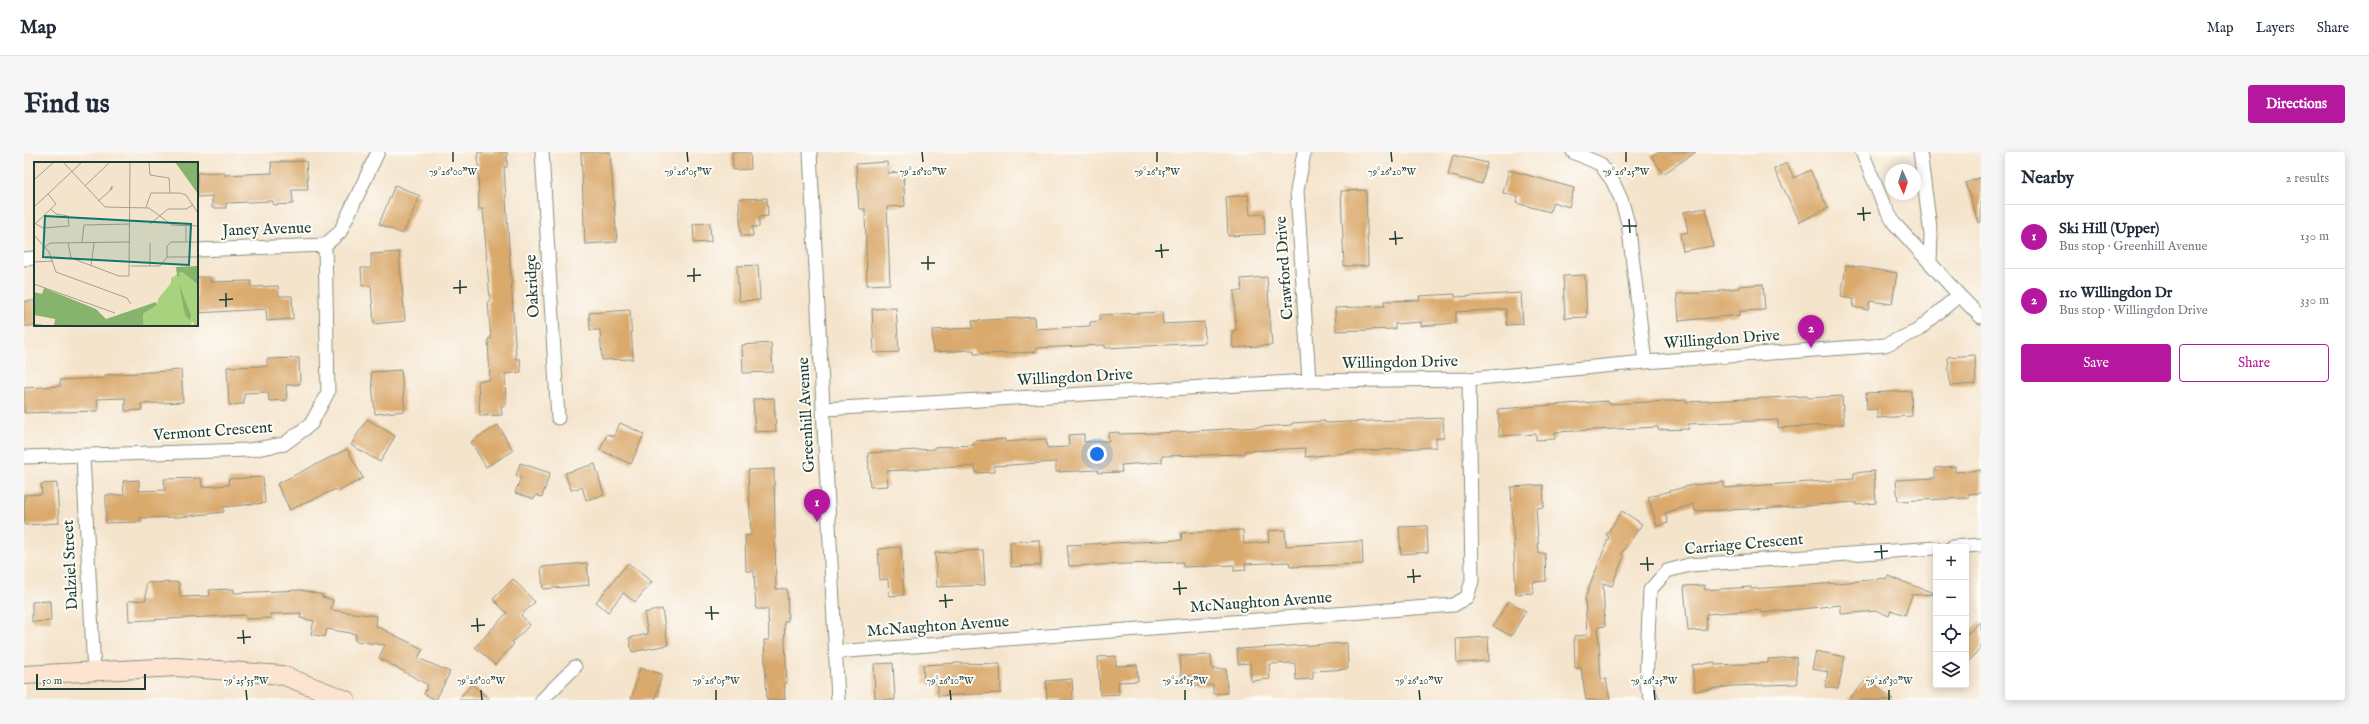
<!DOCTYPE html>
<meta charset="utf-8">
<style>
:root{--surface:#fff;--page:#f6f6f7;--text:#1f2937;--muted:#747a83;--line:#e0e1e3;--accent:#b5179e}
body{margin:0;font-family:"IM FELL English",serif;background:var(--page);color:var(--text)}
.controls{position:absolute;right:12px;bottom:12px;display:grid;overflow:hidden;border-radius:4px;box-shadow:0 2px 10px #0003}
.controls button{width:36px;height:36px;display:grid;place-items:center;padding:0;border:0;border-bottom:1px solid var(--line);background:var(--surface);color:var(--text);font:20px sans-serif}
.compass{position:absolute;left:1861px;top:12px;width:36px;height:36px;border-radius:50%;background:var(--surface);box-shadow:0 2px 10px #0003;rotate:177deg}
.scale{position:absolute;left:12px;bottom:10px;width:110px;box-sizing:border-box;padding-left:4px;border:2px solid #1f3d34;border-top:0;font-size:11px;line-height:14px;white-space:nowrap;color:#1f3d34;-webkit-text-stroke:3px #fdfcf7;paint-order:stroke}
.you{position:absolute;left:1073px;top:302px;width:14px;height:14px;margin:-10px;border:3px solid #fff;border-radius:50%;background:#1a73e8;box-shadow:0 0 0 6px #1a73e833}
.badge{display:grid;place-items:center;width:26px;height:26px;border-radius:50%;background:var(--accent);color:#fff;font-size:13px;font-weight:700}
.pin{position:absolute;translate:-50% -33px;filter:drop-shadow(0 1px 2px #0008)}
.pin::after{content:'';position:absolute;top:21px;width:14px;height:12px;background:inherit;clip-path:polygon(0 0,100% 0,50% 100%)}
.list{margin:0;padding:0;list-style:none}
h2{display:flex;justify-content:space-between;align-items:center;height:52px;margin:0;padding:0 16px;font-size:17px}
h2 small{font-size:13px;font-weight:400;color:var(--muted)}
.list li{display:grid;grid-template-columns:26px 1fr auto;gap:12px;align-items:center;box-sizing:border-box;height:64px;padding:0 16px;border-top:1px solid var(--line)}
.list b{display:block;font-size:15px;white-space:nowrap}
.list p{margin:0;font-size:13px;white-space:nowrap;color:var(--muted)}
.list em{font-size:13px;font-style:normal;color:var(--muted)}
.actions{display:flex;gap:8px;padding:12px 16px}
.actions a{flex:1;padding:9px 0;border:1px solid var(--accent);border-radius:4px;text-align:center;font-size:14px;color:var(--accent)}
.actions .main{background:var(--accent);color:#fff}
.icon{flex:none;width:22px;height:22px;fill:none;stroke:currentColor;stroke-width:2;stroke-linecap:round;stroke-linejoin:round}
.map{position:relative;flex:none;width:1957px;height:548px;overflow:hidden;border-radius:4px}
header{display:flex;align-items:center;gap:24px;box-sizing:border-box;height:56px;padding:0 20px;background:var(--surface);border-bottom:1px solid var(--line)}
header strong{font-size:19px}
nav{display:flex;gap:22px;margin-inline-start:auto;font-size:14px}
.intro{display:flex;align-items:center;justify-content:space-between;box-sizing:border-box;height:96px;padding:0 24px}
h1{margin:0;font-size:28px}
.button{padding:10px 18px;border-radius:4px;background:var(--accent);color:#fff;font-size:14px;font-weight:700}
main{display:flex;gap:24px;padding:0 24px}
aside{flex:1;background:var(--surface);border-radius:4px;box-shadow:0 2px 10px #0003}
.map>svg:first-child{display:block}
.building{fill:#daa96c}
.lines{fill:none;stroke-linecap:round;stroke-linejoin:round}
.street-casing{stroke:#8a9080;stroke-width:15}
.secondary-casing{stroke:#8a9080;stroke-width:20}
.street{stroke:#fff;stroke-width:13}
.secondary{stroke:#fde4d1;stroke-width:18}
.ticks{fill:none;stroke:#1f3d34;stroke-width:1.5}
.labels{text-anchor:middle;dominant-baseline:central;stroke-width:4;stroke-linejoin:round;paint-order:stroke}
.street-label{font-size:16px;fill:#1f3d34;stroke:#fdfcf7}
.inset-road{fill:none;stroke:#9fa18f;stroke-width:1}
.view{fill:#0f766e;fill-opacity:0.15;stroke:#0f766e;stroke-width:2}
.inset-edge{fill:none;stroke:#1f3d34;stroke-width:2}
.ticks-label{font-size:10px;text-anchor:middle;fill:#1f3d34;stroke:#fdfcf7;stroke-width:4;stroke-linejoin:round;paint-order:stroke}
</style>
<header>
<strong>Map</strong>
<nav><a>Map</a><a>Layers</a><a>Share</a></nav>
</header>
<div class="intro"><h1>Find us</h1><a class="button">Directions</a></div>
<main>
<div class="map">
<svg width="1957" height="548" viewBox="0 0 1957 548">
<rect width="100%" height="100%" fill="#fdfcf7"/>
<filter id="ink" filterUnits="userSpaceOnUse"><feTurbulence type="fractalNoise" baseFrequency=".025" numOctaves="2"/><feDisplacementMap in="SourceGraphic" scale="8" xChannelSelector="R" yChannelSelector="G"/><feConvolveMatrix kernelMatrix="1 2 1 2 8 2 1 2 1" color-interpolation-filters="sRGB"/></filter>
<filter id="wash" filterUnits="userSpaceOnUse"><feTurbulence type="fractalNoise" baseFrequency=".012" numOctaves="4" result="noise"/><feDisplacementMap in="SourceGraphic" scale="16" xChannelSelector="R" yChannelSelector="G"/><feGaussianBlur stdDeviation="0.9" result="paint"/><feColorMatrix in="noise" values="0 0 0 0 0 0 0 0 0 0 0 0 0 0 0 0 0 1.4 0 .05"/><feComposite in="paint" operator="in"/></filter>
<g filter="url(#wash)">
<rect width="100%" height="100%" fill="#f5e4cc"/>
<g id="blocks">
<!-- building -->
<path class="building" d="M454 0H483V15H480L492 207H496L497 220 481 222 482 253 477 254 478 263 456 264 454 229 466 228 464 187H467L464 149H466L459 57H455Z
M557 0H586L593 90 561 92Z
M708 0H726L727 17 709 18Z
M1634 0H1672L1639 22 1627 4Z
M1429 3 1463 11 1458 32 1424 23Z
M282 9 284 38H268L269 52 249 53V49L202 51V56H188V44L173 45V21L200 20V23L248 21 247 10Z
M863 10 864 21 879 20 881 54 863 55 866 132 843 133 841 57H835L832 12Z
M1763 11 1770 26 1786 18 1804 56 1776 70 1750 17Z
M1485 18 1550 36 1545 55 1529 50 1526 60 1492 51 1494 45 1479 41Z
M1957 25V70L1955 71 1941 31Z
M371 33 396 44 379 82 355 72Z
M1342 38 1344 114H1320L1317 39Z
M1224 43 1226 63 1240 62 1241 82 1204 84 1202 45Z
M743 46 744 64 735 65V75H728L729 84H717L715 47Z
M1682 56 1689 94 1659 99 1656 82 1664 80 1660 60Z
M686 71 687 90 670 91 669 72Z
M375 100 381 169 350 172 347 133 338 134 337 116H347V102Z
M734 113 736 148 715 149 713 114Z
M1822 113 1873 121 1868 152 1846 149 1844 158 1829 155 1830 147 1817 145Z
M1561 123 1563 165 1541 166 1539 124Z
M173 125H186V130L227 129V135L254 134 255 144H268L269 167 243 169 242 157 173 161Z
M1243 125 1248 193 1209 196 1208 179 1212 178 1210 139H1218L1217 127Z
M1739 132 1741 158 1716 159V163L1655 169 1653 142 1696 140V138L1715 136V134Z
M1497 141 1499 172 1483 173 1482 157 1432 160V171L1397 174V170L1371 172V177L1312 179 1311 156 1361 154 1360 149 1396 148 1395 144 1431 142V145Z
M0 149H11V174H0Z
M872 156 875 200 850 201 848 157Z
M606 158 609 207 578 208 576 178H566L565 161Z
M1138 160 1139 172 1180 170 1181 191 1081 196V193L1012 196V200L989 201 950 202V198L909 200 908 178 949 176 948 169 1010 165 1011 177 1066 174V170L1076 169V163Z
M747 191 749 220 719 221 718 193Z
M1951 203 1952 232 1926 234 1924 205Z
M275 206 276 232 262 233 263 248 245 249 244 240 220 241V252L205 253 203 215 243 214V207Z
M157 218 159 250 117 252 118 258 101 259V246L73 247 74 259 0 261V236L36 234V228L81 226V223Z
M377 218 381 259 351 262 347 220Z
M1887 239 1888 264 1853 266V257L1843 258 1842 241Z
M1783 244 1784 246 1818 244 1820 272 1754 276V268L1664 272 1665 277 1634 278V275L1531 280V287L1512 288V282L1475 284 1474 257 1584 249 1585 252 1663 248V250Z
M750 246 752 279 731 280 729 247Z
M1419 266 1420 286H1412V295L1341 299 1282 305 1281 296 1221 299V302L1138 304V310L1097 313 1098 320 1074 321V318L1032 320V310L970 314V320L952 321 951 314 863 319 864 334 846 335 844 301 910 297V295L950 293V289L981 287V290L1022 287 1023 296 1045 295 1044 283 1060 282V290L1085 289 1084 281 1095 280V282L1137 281 1268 273V271L1301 269V271Z
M343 267 371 284 356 310 327 293Z
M596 271 620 282 607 312 576 298 583 282 590 285Z
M474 273 489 299 462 315 447 290Z
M323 297 339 326 314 340 312 337 266 358 253 332Z
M496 311 526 321 518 345 512 343 510 347 491 341 497 325 492 324Z
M571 312 580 343 562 348 558 335 547 338 541 321Z
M1931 314V320L1957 318V341L1944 342V346L1874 349 1872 328 1911 326V316Z
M750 317 752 437H763L764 469 760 470 763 531H760L761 548H743L740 488H745L744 457H732L730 419H722L721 384 727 383 724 318Z
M1850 319 1852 351 1832 353V350L1752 356 1671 359 1670 352 1641 361 1644 371 1633 374 1624 345 1668 333 1700 330V336L1830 327V321Z
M239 325 241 351 199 355 200 360 155 365 116 366V370L82 371V343H100L99 329 115 328V339L141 338 140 327 177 326 178 335 205 333 204 327Z
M33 331 35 371 1 373 0 343 18 342 17 332Z
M1519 333 1520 355 1512 356 1515 402 1521 401 1522 429 1509 430 1510 441 1492 442 1487 335Z
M1598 359 1618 372 1597 402 1600 404 1588 434 1579 431 1581 474 1574 475 1577 527H1582L1586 548H1562L1557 516H1551L1550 484 1563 483 1561 446 1585 385 1582 383Z
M1403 374 1404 400 1377 402 1375 375Z
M1219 378 1220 392 1245 390 1244 379 1261 378 1262 394 1338 389 1339 412 1266 415 1265 410 1221 412 1222 418 1210 419V413L1159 415V410L1045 414 1043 393 1158 388 1157 381Z
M1015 388 1017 413 987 415 986 390Z
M877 395 880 443 865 444 864 427 856 428 854 397Z
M959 398 961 433 913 435 911 401Z
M563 411 565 433 519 437 517 415Z
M604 411 628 430 611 450 599 441 584 460 572 450Z
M1864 424 1912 442 1888 443 1881 463 1867 458 1865 464 1854 459 1817 462V453L1737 461V458L1682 462 1683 478 1664 479 1660 434 1680 433 1681 438 1727 435V437L1815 431 1863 426Z
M489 427 511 450 497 463 506 473 488 490 490 492 471 513 451 495 483 461 469 447Z
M155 430 156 445 186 444 185 438 210 437V441L277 438 299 443 298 445 309 448 307 458 353 464 352 474 399 497 394 506 426 520 412 548 400 542 404 533 355 506 361 493 331 489 332 482 303 477 301 485 287 482 290 469 276 466 277 461 246 462 247 466 222 467 221 463 105 469 104 449 122 448V431Z
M26 449 27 469 8 470V450Z
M1484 449 1502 459 1487 484 1469 474Z
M638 457 644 493 608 500 605 486 624 482 620 461Z
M1957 469V496L1942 513V483Z
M1464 485 1465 509 1433 511 1432 487Z
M1323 491 1324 517 1289 519V527L1272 528 1271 511 1245 512 1246 527 1227 529 1226 511 1214 512 1213 497Z
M1792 499 1821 505 1814 537 1801 535 1804 520 1788 517Z
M1187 503 1188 517H1202L1203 541 1189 542V533L1172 534 1171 523 1157 524 1156 504Z
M1092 504V514L1113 513 1114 529 1094 530 1095 542 1076 543 1074 505Z
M1772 505 1773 532 1708 534 1671 539 1668 513 1691 510V513L1744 511V507Z
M869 511 871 548H851L850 512Z
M933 511 976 512 977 541 914 544V531H900L899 513Z
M616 516 638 522 631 548H607Z
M1844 526 1869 548H1824Z
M1048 527 1049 548H1023L1022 529Z
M448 532 466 548H434Z"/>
</g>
</g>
<g filter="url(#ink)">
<use href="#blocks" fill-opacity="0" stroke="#8a9080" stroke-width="1"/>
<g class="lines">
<!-- street casing -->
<g class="street-casing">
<path id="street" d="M518 0 534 266
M786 0 814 548
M1280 0 1273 39 1285 229
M1549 0 1576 12 1588 28 1597 47 1604 71 1621 210
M1838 0 1859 51 1870 71 1935 143 1957 165
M1896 0 1907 83 1906 110
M173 98 301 93 316 80 354 0
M0 107 11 106
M800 257 1285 229 1445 227 1621 210 1861 193 1893 179 1935 143
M59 304 70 520
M0 305 225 298 260 292 287 272 304 240 301 93
M1928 395 1957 393
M812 500 1430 453 1443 445 1448 429 1445 227
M518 548 551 515
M1628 548 1622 532 1626 438 1643 419 1665 413 1912 396"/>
</g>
<!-- secondary casing -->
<g class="secondary-casing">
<path id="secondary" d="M0 523 153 515 258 523 322 548"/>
</g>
<!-- street -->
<use href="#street" class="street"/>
<!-- secondary -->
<use href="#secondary" class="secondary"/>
</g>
</g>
<!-- ticks -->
<path class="ticks" d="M429 0V10M663 0 664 10M898 0 899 10M1133 0V10M1367 0 1368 10M1602 0V10M1839 55 1840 69M1833 62 1847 61M1605 67 1606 81M1599 74H1613M1371 79 1372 93M1365 87 1379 86M1137 92 1138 106M1131 99 1145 98M904 104V118M897 111H911M670 116V130M663 124 677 123M436 128V142M429 136 443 135M202 141V155M195 148 209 147M1857 393 1858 407M1850 400 1864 399M1623 405 1624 419M1616 412H1630M1389 417 1390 431M1383 425 1397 424M1155 429 1156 443M1149 437 1163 436M921 442 922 456M915 449 929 448M687 454 688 468M681 461H695M453 466 454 480M447 474 461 473M219 478 220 492M213 486 227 485M222 538 223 548M457 538 458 548M692 538V548M926 538 927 548M1161 538V548M1395 538 1396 548M1630 538 1631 548M1865 538V548"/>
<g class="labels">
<!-- street labels -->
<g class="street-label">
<text transform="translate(243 78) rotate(-2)">Janey Avenue</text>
<text transform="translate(1261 116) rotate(-94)">Crawford Drive</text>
<text transform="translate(509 134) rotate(-93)">Oakridge</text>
<text transform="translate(1698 188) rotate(-4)">Willingdon Drive</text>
<text transform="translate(1376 211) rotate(-1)">Willingdon Drive</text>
<text transform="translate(1051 226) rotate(-3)">Willingdon Drive</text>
<text transform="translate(783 263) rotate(-93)">Greenhill Avenue</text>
<text transform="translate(189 280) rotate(-4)">Vermont Crescent</text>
<text transform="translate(1720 393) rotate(-5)">Carriage Crescent</text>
<text transform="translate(47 413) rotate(-93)">Dalziel Street</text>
<text transform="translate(1237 451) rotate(-4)">McNaughton Avenue</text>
<text transform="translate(914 475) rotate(-4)">McNaughton Avenue</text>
</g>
</g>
<!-- overview -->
<g transform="translate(10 10)">
<rect width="164" height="164" fill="#f5e4cc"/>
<path d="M148 110 164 123V163L161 164 158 159 157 164H109V152L123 143 124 137 137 121V116Z" fill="#a8d27e"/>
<path d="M141 0H164V32ZM164 104V123L148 110 144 112 147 114H143L142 105ZM145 122 157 153 156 158 151 153ZM10 126 62 147 72 157 122 140 123 143 109 152V164H20L21 157 0 153V130L8 132Z" fill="#86b46d"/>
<path class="inset-road" d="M29 0 71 45 115 46 138 63 164 64M115 0 116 13 135 16 136 31M0 18 20 0M51 24 76 0M64 39 78 27V24L76 28M0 45 48 0M112 45 117 31H146L152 33 164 51M2 62 9 66 35 64 34 54 22 52 17 47M116 62 134 47H152L159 43M0 63 22 42 14 32M0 73 15 90 22 110 93 136 97 142M48 80 50 63 96 62M152 80V64M34 81 37 96 85 114H95L96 0M116 81V104M11 85 16 81 96 80M133 95V84L137 80H164M133 95H164M0 100 19 99M57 104 60 81M97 104H126L133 95M0 122 81 151M0 162 13 164"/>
<path class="view" d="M11 54 157 62 155 103 9 95Z"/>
<rect width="164" height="164" class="inset-edge"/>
</g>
<g class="ticks-label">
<text x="429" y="23">79°26'00"W</text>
<text x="664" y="23">79°26'05"W</text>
<text x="899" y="23">79°26'10"W</text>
<text x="1133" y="23">79°26'15"W</text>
<text x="1368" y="23">79°26'20"W</text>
<text x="1602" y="23">79°26'25"W</text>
<text x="222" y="532">79°25'55"W</text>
<text x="457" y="532">79°26'00"W</text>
<text x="692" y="532">79°26'05"W</text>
<text x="926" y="532">79°26'10"W</text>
<text x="1161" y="532">79°26'15"W</text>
<text x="1395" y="532">79°26'20"W</text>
<text x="1630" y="532">79°26'25"W</text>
<text x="1865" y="532">79°26'30"W</text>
</g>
</svg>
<div class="controls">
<button>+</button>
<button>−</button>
<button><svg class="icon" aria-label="locate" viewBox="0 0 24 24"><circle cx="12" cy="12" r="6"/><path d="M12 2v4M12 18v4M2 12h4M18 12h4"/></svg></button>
<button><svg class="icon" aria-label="layers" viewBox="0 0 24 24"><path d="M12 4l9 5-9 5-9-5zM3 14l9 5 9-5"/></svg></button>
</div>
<svg class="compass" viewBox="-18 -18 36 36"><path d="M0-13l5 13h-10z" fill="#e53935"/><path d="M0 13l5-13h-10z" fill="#747a83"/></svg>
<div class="scale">50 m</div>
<div class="you"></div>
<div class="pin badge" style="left:793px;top:370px">1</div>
<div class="pin badge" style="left:1787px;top:196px">2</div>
</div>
<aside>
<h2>Nearby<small>2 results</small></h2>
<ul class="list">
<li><span class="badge">1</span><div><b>Ski Hill (Upper)</b><p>Bus stop · Greenhill Avenue</p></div><em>130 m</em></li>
<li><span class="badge">2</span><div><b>110 Willingdon Dr</b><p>Bus stop · Willingdon Drive</p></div><em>330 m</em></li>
</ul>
<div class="actions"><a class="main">Save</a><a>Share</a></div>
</aside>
</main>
